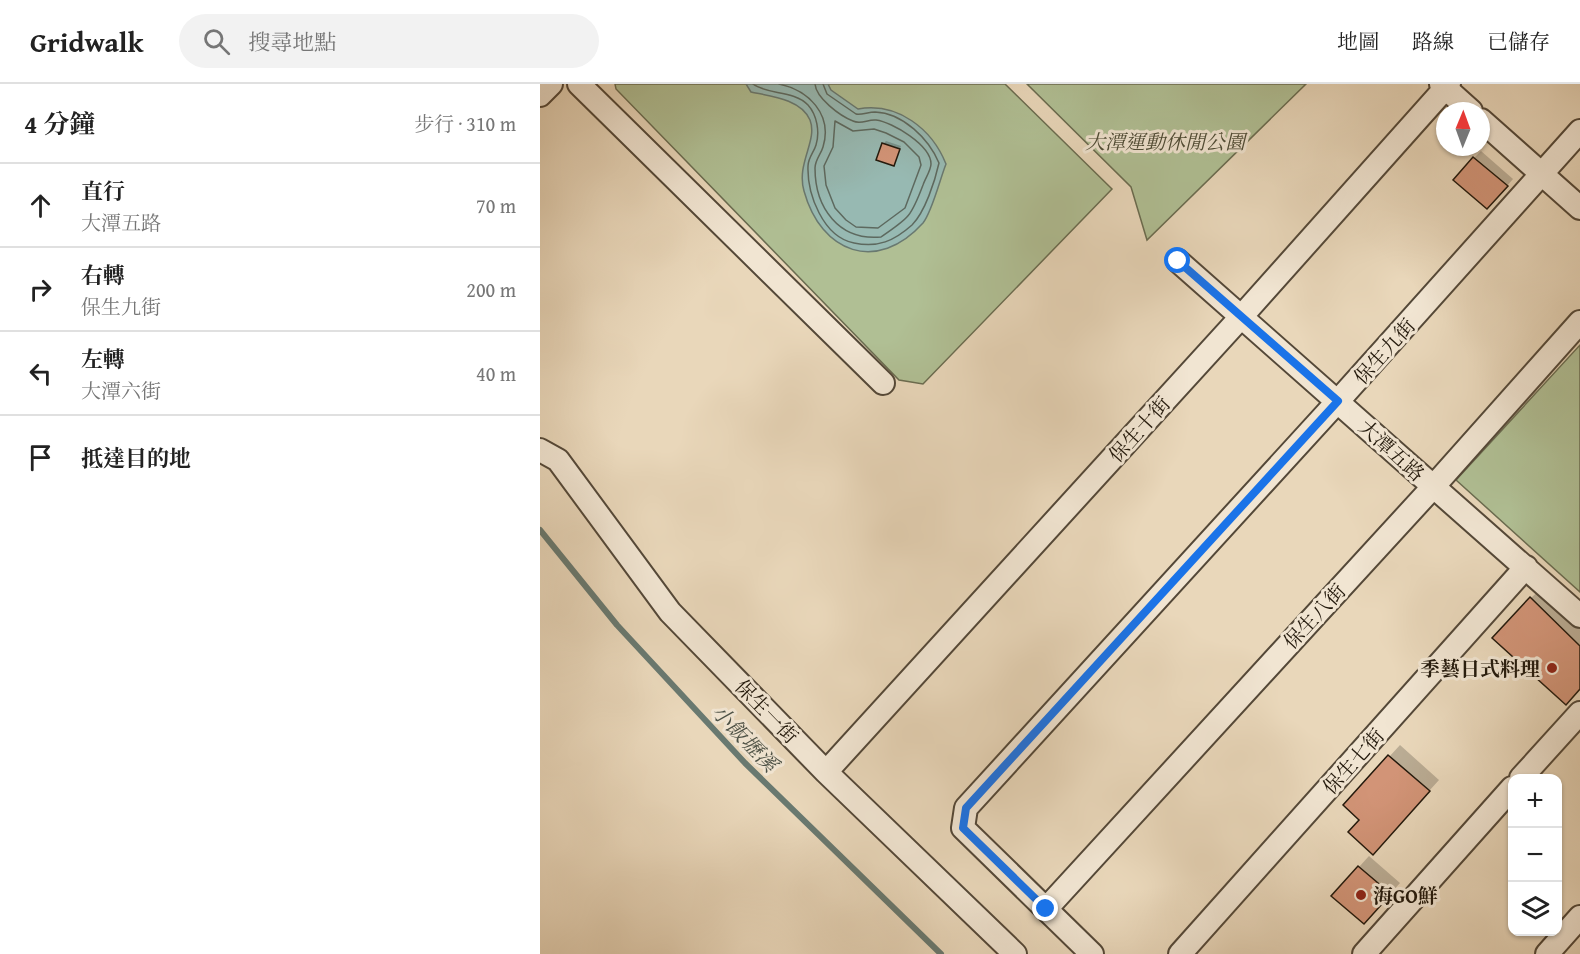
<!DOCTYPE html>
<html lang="zh-TW">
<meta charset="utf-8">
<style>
:root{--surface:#fff;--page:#f2f2f2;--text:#222;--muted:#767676;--line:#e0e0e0}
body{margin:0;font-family:"Gentium Book Plus","Noto Serif TC",serif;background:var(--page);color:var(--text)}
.controls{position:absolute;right:18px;bottom:18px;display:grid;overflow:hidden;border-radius:12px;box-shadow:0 2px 4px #0004}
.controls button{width:54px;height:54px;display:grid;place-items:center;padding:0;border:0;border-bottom:2px solid var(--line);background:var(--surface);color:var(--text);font:30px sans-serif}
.compass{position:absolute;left:896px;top:18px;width:54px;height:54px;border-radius:50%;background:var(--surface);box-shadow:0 2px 4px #0004;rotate:1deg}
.stop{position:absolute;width:18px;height:18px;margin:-14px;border:4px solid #1a73e8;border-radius:50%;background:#fff}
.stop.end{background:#1a73e8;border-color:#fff;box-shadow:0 2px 6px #0008}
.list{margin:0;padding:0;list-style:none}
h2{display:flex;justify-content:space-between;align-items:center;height:78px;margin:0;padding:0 24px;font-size:26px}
h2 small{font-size:20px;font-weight:400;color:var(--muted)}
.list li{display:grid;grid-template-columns:39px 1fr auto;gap:18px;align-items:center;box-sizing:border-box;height:84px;padding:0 24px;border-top:2px solid var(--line)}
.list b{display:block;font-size:22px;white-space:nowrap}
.list p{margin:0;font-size:20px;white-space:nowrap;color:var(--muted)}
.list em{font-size:20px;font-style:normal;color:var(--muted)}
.icon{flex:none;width:33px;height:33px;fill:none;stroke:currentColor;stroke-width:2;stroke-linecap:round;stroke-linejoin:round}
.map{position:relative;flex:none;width:1040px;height:870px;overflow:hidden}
header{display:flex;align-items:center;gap:36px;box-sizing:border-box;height:84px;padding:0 30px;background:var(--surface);border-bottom:2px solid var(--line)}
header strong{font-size:28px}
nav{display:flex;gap:33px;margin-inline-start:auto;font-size:21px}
.search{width:420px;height:54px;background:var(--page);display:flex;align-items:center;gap:15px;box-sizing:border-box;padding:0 21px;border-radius:33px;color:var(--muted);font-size:22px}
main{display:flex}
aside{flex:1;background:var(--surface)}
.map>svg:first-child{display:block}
.green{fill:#b0bf94;stroke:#6a6c50;stroke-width:1.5}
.water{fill:#97b9b2;stroke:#697970;stroke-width:1.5}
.shadow{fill:#0003}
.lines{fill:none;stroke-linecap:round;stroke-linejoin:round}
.shore{stroke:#5d695f;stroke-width:1.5}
.stream{stroke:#697970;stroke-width:6}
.building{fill:#d29477;stroke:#23190c;stroke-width:1.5}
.minor-casing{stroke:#544838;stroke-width:26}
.minor{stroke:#f1e5d2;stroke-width:22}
.route{stroke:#1a73e8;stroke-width:8}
.poi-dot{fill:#8f2418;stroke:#f1e5d2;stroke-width:2}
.labels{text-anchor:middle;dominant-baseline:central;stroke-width:6;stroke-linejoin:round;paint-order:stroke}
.park-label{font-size:20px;font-style:italic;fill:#4d4b35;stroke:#f1e5d2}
.street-label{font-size:20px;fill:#23190c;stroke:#f1e5d2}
.poi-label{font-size:20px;font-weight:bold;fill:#23190c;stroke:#f1e5d2;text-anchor:end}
.water-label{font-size:21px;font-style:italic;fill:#4c5146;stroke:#f1e5d2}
</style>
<header>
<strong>Gridwalk</strong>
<div class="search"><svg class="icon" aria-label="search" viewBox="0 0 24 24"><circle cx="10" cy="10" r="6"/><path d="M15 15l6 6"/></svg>搜尋地點</div>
<nav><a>地圖</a><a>路線</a><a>已儲存</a></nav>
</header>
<main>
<aside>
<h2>4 分鐘<small>步行 · 310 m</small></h2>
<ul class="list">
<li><svg class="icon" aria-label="ahead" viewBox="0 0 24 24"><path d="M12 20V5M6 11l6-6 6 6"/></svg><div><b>直行</b><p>大潭五路</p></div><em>70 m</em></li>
<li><svg class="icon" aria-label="right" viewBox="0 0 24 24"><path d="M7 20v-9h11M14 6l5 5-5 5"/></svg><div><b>右轉</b><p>保生九街</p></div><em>200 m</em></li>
<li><svg class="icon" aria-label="left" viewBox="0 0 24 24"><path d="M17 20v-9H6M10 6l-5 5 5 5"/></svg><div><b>左轉</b><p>大潭六街</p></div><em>40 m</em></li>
<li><svg class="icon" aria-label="arrive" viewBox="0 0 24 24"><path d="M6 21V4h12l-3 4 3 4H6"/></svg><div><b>抵達目的地</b></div></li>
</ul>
</aside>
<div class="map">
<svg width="1040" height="870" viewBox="0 0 1040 870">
<rect width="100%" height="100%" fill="#e9d7ba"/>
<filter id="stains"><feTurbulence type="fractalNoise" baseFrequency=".00333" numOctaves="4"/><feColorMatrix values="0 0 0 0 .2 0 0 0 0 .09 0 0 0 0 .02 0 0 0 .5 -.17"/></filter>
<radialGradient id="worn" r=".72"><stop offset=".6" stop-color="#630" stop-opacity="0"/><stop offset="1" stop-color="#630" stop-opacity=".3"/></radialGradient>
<!-- green -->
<path class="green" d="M75 0H465L572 105 383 300 359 296 76 5Z
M487 0H766L607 156 591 103Z
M1040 261V508L916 396Z"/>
<!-- water -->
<path class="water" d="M206 0H288L291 6 318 25C358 18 392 45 406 80 400 95 392 128 383 139 337 190 281 169 264 107 256 79 278 57 270 36 261 15 230 12 211 8Z"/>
<!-- shadow -->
<path class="shadow" d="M346 57 361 62 353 80 343 60Z
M941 67 973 95 954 117 934 74Z
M1005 501 1040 535V604L991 514Z
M860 661 899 696 843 758 805 721Z
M829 772 860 799 834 828 819 783Z"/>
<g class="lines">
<!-- shore -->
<path class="shore" d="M213 0C227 11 254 6 268 21 277 31 280 48 276 61 274 68 268 74 268 82 267 110 283 153 314 159 338 164 354 157 372 141 385 128 395 97 399 79 389 55 363 29 335 28 328 28 322 31 316 30L287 10 283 0
M239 0C268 6 293 30 283 63 281 70 275 76 275 84 275 124 299 157 341 153 369 134 371 133 383 101 385 95 391 86 391 80 391 61 352 38 336 36 328 35 321 41 313 37 300 32 276 14 275 0
M295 37 313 47 334 45 346 49 364 58 379 73 381 81 365 124 338 144 316 143 306 136 295 124 286 101 284 82 293 63Z"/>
<!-- stream -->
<path class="stream" d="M0 446 77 541 205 679 401 870"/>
</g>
<!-- building -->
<path class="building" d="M342 59 360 65 354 82 336 76Z
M933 73 968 102 947 125 913 96Z
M990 513 1040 562V605L1026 621 952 554Z
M848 671 890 707 833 771 808 748 819 736 803 721Z
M818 782 851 810 824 840 791 812Z"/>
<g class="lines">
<!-- minor casing -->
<g class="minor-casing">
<path id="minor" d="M39 0 343 299
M901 0 931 27
M0 11 11 0
M941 36 1040 124
M638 177 1040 532
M0 366 18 376 130 528 286 688 475 870
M286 688 701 233 909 0
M981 694 1040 629
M506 825 893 403 1040 238
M552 870 423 744 426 724 798 317 1040 47
M640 870 986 483
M824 870 972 704
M1007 870 1040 833"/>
</g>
<!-- minor -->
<use href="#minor" class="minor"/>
</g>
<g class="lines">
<!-- route -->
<path class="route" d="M506 825 423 744 426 724 798 317 638 177"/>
</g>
<!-- markers -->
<g class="poi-dot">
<circle cx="1012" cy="584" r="6"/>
<circle cx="821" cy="811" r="6"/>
</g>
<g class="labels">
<!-- park labels -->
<g class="park-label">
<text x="625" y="57">大潭運動休閒公園</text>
</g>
<!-- street labels -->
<g class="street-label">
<text transform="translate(844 267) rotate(-48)">保生九街</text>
<text transform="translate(599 345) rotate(-48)">保生十街</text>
<text transform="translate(852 366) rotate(42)">大潭五路</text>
<text transform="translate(774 532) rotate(-47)">保生八街</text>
<text transform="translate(227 627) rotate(46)">保生一街</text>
<text transform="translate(813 677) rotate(-48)">保生七街</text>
</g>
<!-- poi labels -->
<g class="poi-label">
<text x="1000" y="584">季藝日式料理</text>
<text x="833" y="811" text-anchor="start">海GO鮮</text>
</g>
<!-- water labels -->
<g class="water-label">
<text transform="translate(205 654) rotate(46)">小飯壢溪</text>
</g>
</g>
<rect width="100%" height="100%" filter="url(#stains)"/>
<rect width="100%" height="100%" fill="url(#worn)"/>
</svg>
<div class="controls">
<button>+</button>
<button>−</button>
<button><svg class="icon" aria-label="layers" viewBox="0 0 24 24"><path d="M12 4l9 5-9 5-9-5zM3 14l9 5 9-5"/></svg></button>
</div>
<svg class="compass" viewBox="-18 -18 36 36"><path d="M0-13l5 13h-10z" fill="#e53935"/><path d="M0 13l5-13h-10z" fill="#767676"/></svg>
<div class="stop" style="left:638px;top:177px"></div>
<div class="stop end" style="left:506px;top:825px"></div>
</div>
</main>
